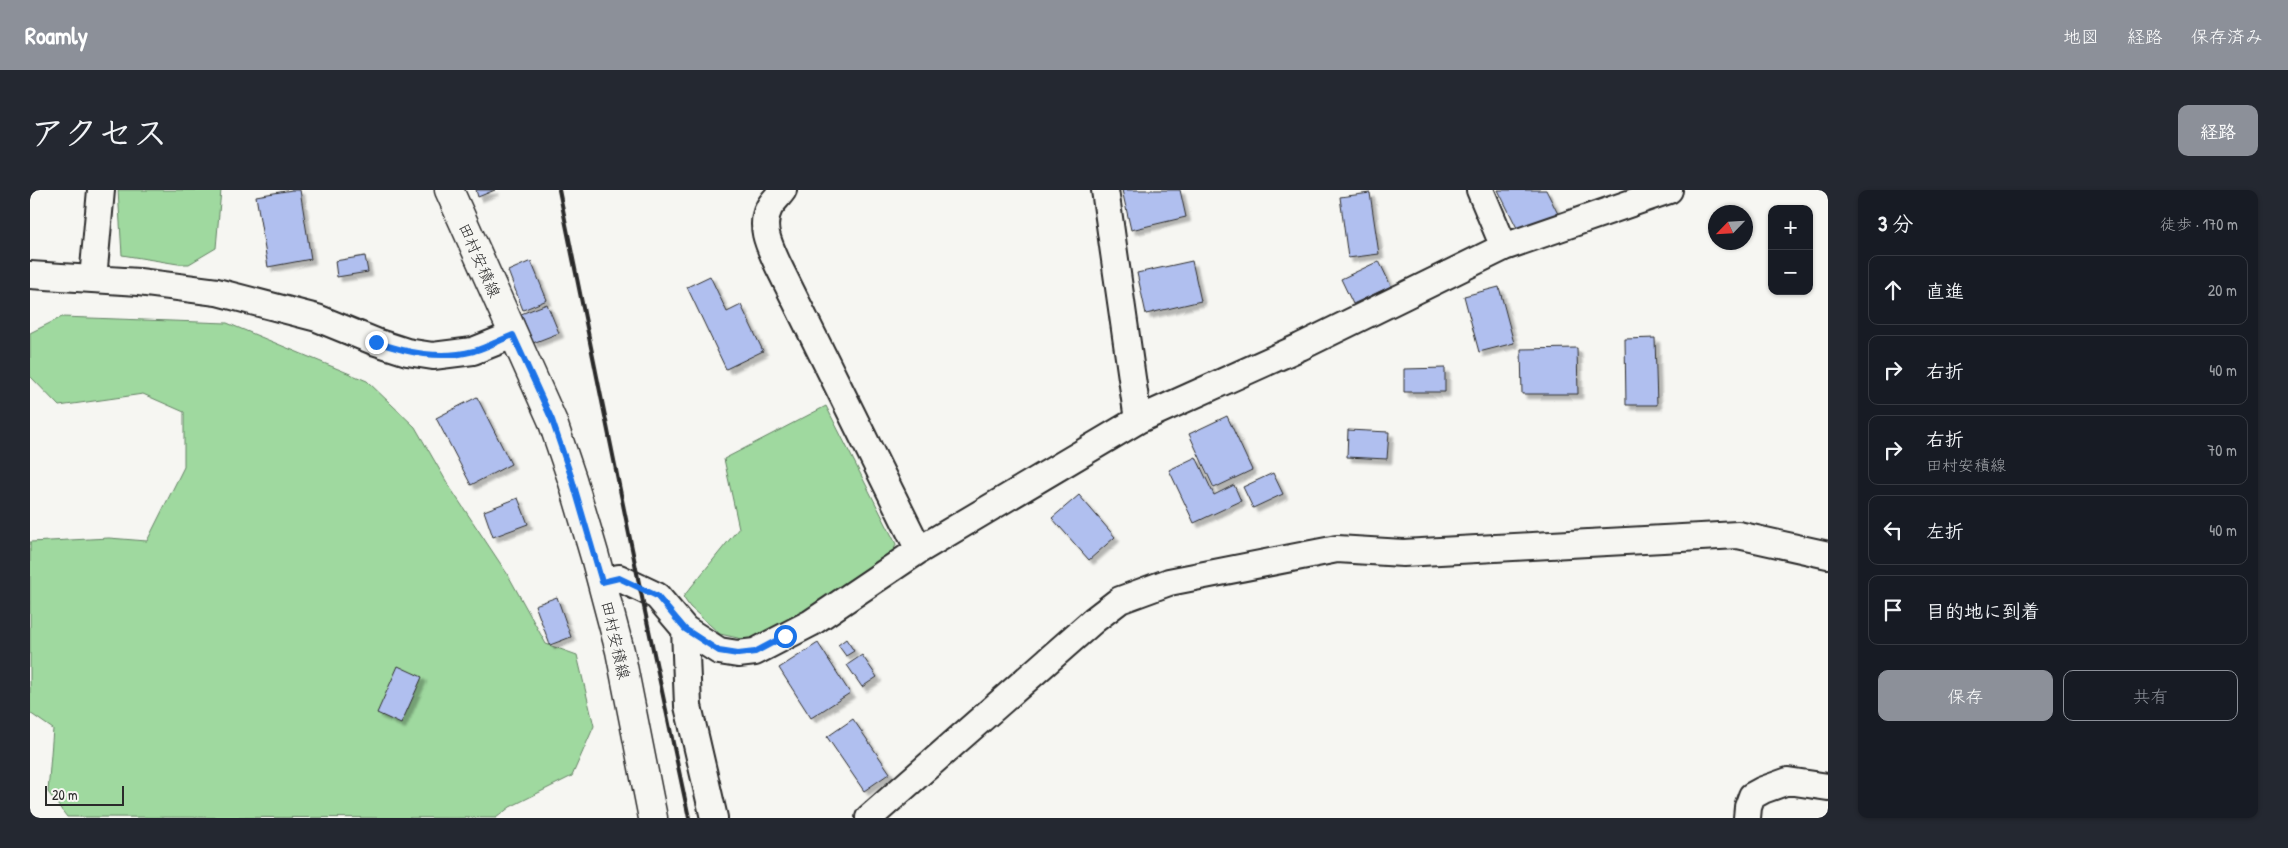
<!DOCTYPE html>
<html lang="ja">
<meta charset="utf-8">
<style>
:root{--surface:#171b24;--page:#242831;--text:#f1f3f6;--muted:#9ea1a6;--line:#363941;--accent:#8c9099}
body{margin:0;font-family:"Patrick Hand","Klee One",sans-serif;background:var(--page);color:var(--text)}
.controls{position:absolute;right:15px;top:15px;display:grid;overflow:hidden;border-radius:10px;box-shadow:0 1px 4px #0004}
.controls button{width:45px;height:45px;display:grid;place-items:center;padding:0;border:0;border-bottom:1px solid var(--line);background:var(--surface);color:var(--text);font:25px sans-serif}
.compass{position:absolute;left:1678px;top:15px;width:45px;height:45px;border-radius:50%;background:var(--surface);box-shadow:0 1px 4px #0004;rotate:245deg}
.scale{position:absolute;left:15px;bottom:12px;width:79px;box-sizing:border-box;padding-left:5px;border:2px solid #2b2b2b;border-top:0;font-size:14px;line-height:18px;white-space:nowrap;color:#2b2b2b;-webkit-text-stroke:4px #f6f6f2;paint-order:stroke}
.stop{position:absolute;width:15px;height:15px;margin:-11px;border:4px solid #1a73e8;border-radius:50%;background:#fff}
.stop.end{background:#1a73e8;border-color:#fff;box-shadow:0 1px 5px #0008}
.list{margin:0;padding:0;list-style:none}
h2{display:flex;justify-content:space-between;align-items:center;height:65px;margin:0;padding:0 20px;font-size:21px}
h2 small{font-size:16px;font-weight:400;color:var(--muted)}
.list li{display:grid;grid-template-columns:32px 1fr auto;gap:15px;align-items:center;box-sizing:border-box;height:70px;margin:0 10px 10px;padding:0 10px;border:1px solid var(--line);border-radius:10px}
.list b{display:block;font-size:19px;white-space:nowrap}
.list p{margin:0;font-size:16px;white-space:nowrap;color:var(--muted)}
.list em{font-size:16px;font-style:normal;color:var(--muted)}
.actions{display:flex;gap:10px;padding:15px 20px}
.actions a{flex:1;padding:11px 0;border:1px solid var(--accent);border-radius:10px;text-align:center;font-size:18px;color:var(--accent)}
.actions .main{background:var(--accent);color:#fff}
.icon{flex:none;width:28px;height:28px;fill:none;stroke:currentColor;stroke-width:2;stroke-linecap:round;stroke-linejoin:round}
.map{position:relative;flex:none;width:1798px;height:628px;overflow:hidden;border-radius:10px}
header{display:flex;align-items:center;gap:30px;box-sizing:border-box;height:70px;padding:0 25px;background:var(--accent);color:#fff}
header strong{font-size:24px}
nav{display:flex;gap:28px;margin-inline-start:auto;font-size:18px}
.intro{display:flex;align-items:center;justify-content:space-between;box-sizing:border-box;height:120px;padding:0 30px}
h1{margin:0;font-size:35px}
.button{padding:12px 22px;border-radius:10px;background:var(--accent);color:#fff;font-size:18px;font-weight:700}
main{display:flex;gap:30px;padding:0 30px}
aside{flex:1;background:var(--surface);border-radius:10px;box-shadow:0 1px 4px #0004}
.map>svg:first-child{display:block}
.green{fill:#9fd99f;stroke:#658265}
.building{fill:#b0bfef;stroke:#2b2b2b;filter:url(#shadow)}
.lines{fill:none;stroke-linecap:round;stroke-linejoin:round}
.street-casing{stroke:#2b2b2b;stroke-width:30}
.secondary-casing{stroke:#2b2b2b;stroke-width:31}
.street{stroke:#f6f6f2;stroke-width:26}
.secondary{stroke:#f6f6f2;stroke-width:28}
.rail{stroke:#2b2b2b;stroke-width:4}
.route{stroke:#1a73e8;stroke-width:6}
.labels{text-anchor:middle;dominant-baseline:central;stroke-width:4;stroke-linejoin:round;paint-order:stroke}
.street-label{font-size:16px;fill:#2b2b2b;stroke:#f6f6f2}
</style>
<header>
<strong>Roamly</strong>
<nav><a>地図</a><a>経路</a><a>保存済み</a></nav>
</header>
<div class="intro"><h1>アクセス</h1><a class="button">経路</a></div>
<main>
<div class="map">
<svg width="1798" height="628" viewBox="0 0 1798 628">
<defs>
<filter id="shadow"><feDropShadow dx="4.5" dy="4.5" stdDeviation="1" flood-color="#0004"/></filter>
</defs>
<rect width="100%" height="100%" fill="#f6f6f2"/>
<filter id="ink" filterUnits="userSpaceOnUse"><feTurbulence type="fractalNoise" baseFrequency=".02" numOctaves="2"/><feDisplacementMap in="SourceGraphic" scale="10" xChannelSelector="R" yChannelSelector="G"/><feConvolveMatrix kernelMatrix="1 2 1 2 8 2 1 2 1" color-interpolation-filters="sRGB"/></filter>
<g filter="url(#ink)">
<!-- green -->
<path class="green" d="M88 0H191L186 58 159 74H148L92 65Z
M32 127 197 133 337 191 385 237 419 296 478 385 516 454 547 465 564 536 542 586 480 617 466 628 37 627 18 602 23 539 0 523V352L79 348 117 351 154 277V222L113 204 29 216 0 186V143Z
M796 216 866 354 862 366 741 442 721 451 690 444 660 417 653 407 709 338 694 269Z"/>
<!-- building -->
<path class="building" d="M262 0H270L281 69 238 77 226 6Z
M446 0H465L448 7Z
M1092 0H1150L1156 27 1101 40Z
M1468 0H1516L1529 26 1490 44Z
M1340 3 1349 64 1318 68 1310 7Z
M335 66 338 82 307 87 305 71Z
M501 71 517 110 493 120 478 81Z
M1162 71 1171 111 1116 124 1107 83Z
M1349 71 1361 96 1323 114 1311 89Z
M680 86 697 122 711 115 733 161 696 179 657 97Z
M1469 97 1484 153 1449 162 1434 106Z
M517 114 529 143 503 153 491 124Z
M1625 148 1627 215H1596L1595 149Z
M1547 158 1548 204H1492L1491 159Z
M1415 178V202H1374V179Z
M447 207 481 274 441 295 406 228Z
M1197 226 1222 280 1184 298 1159 244Z
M1318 240 1359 242 1357 269 1317 267Z
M1166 267 1184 305 1204 295 1211 311 1164 333 1139 280Z
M1243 283 1253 304 1223 318 1213 297Z
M1049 305 1085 347 1059 370 1022 328Z
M488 308 498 334 463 347 454 321Z
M527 407 541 447 520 455 505 415Z
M816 449 824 461 816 466 808 455Z
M788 453 820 503 781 528 749 478Z
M832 465 847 487 832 497 817 475Z
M368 476 392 487 371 534 347 523Z
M823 529 860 583 834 601 797 547Z"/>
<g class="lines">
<!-- street casing -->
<g class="street-casing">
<path id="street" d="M753 0C749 6 742 12 739 18 729 37 740 57 748 75L889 360
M1075 0 1108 230
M1450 0 1474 57
M0 85 109 92 187 102 287 128 346 152 377 162 403 166 443 161 483 145
M63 89 71 0
M572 391 589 388 627 406 655 439 689 461 708 464 725 462 781 433 889 360 1108 230 1270 157 1474 57 1639 0
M655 439 658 516 684 628
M839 628 1064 430 1090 410 1139 392 1307 359 1373 363 1708 345 1798 365
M1717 628 1718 617 1722 606 1733 600 1758 591 1798 597"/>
</g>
<!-- secondary casing -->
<g class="secondary-casing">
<path id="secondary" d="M419 0 522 230 542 289 565 367 590 461 623 628"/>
</g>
<!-- street -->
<use href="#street" class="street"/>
<!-- secondary -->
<use href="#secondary" class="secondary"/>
<!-- rail -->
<path class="rail" d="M529 0 610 398 659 628"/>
</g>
</g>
<g class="lines" filter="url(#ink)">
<!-- route -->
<path class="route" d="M346 152C378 163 410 170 444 161 457 157 470 150 483 145L522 230 542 289 572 392 589 388 627 406 655 439 689 461 708 464 725 462 755 446"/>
</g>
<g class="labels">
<!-- street labels -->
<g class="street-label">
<text transform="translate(450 70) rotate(66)">田村安積線</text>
<text transform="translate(586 450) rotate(77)">田村安積線</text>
</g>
</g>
</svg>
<div class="controls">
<button>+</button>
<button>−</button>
</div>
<svg class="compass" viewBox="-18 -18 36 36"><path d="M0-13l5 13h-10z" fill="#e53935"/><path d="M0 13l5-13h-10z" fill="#9ea1a6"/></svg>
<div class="scale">20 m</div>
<div class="stop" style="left:755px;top:446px"></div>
<div class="stop end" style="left:346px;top:152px"></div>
</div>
<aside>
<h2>3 分<small>徒歩 · 170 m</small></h2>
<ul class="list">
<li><svg class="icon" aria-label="ahead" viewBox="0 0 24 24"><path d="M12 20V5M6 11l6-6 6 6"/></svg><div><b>直進</b></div><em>20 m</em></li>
<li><svg class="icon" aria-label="right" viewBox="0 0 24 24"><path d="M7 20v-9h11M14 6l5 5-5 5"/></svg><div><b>右折</b></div><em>40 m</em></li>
<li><svg class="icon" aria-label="right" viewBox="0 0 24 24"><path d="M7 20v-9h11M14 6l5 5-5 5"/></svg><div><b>右折</b><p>田村安積線</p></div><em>70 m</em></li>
<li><svg class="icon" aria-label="left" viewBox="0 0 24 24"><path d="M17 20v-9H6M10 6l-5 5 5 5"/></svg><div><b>左折</b></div><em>40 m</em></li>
<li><svg class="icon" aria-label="arrive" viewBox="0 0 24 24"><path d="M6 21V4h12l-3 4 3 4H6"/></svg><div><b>目的地に到着</b></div></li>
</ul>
<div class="actions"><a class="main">保存</a><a>共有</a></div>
</aside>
</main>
